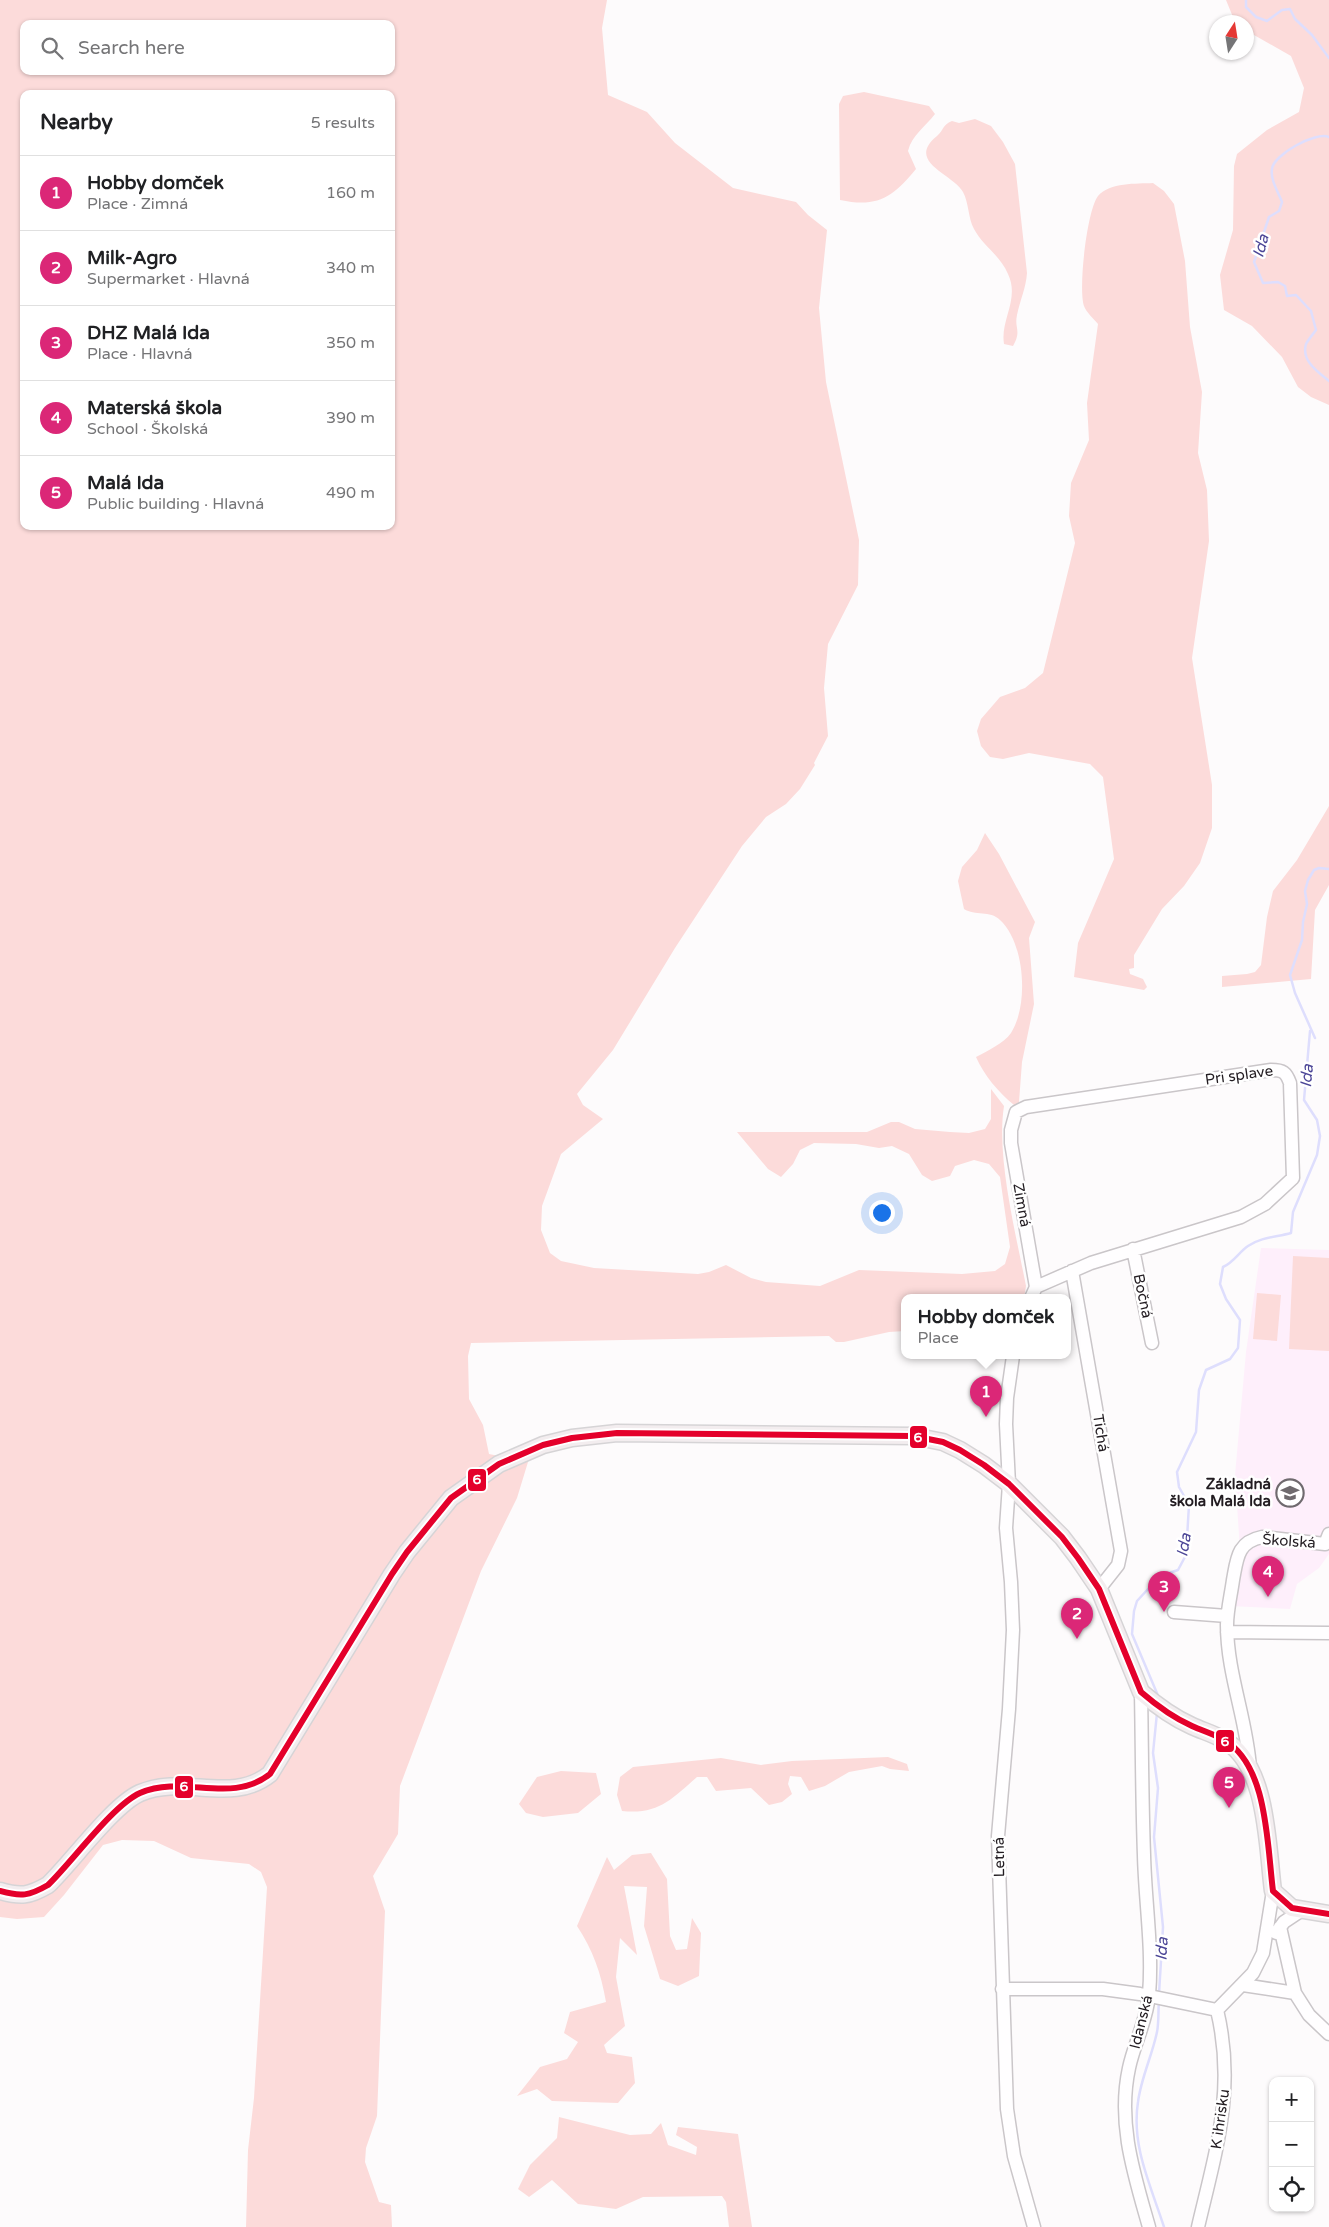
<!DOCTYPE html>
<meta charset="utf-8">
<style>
:root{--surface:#fff;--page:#f2f2f2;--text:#202124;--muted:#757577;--line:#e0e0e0;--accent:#db2777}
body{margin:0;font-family:"Varela Round",sans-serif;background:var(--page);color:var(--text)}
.controls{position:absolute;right:15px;bottom:15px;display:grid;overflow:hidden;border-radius:10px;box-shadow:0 1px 4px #0004}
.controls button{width:45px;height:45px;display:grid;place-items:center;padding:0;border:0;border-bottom:1px solid var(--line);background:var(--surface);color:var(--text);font:25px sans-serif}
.compass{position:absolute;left:1209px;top:15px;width:45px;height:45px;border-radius:50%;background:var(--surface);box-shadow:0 1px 4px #0004;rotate:12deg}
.you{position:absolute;left:881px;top:1212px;width:18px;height:18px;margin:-12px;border:4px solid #fff;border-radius:50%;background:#1a73e8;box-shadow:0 0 0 8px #1a73e833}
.badge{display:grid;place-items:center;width:32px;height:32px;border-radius:50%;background:var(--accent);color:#fff;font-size:16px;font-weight:700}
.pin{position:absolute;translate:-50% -41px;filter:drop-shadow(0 1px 2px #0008)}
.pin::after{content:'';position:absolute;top:26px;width:18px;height:15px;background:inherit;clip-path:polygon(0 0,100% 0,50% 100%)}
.popup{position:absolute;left:901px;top:1294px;width:170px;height:65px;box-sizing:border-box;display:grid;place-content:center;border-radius:10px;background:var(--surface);filter:drop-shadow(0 1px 4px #0005);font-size:16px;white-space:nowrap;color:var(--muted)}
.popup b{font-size:19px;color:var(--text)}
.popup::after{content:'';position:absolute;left:50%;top:100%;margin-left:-10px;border:10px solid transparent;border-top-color:var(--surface)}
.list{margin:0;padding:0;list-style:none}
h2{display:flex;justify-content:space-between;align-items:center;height:65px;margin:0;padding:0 20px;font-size:21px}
h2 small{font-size:16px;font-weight:400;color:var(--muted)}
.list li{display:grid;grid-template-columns:32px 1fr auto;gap:15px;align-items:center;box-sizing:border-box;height:75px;padding:0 20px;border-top:1px solid var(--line)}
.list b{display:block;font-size:19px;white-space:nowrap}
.list p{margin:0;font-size:16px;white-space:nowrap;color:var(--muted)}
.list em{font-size:16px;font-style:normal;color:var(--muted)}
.icon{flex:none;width:28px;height:28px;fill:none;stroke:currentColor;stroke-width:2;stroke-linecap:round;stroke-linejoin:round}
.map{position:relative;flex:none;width:1329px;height:2227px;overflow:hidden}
.search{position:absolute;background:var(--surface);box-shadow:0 1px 4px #0004;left:20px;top:20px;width:375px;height:55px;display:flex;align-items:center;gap:12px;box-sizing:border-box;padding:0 18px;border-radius:10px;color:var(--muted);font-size:19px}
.panel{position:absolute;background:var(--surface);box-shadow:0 1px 4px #0004;left:20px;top:90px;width:375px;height:440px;border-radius:10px}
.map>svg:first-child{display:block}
.built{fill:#feeffb}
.green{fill:#fcdbda;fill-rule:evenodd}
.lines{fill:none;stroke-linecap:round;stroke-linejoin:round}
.stream{stroke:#dedefd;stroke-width:2.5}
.minor-casing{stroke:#cac6c9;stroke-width:15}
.major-casing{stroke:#d6d4d6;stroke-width:19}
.minor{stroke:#fffeff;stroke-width:12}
.major{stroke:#f3edef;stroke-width:16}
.bus-1-casing{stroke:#fff;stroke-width:10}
.bus-1{stroke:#e4002b;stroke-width:6}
.labels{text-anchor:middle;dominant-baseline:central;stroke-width:5;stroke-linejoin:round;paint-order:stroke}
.street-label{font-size:15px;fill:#221c21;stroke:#fff}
.poi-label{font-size:15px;font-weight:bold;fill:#221c21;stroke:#fff;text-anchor:end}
.water-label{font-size:16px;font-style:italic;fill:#4c4697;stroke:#fff}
.line-badge{stroke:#fff;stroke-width:2}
.badge-label{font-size:14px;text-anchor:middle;font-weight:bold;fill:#fff}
</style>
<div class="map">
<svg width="1329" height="2227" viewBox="0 0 1329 2227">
<rect width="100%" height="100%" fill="#fdfbfc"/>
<!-- built -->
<path class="built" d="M1261 1248 1329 1250V1554L1319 1568 1297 1584 1290 1609 1229 1606 1240 1550 1235 1475 1246 1352Z"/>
<!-- green -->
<path class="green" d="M0 0H607L602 28 608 95 647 112 675 143 733 188 796 202 808 215 827 230 819 308 826 382 859 540 858 585 828 644 824 688 828 736 814 763 815 765 800 789 786 804 766 817 742 846 675 948 613 1050 577 1094 583 1105 603 1119 561 1154 542 1206 541 1230 550 1253 561 1261 594 1268 698 1274 709 1272 726 1265 751 1278 766 1282 820 1286 859 1270 962 1274 995 1271 1005 1264 1010 1247 1000 1177 989 1164 974 1160 955 1166 950 1176 932 1181 922 1175 909 1154 892 1146 879 1148 856 1144 814 1143 800 1150 793 1164 781 1177 768 1169 737 1132H867L891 1122H899L915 1129 950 1132 969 1133 985 1129 991 1119V1089L1004 1106C996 1157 1016 1234 1026 1286L1024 1298H905V1331L889 1332 844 1342H836L829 1336 471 1343 468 1356 469 1399 483 1425 489 1454 528 1462 517 1498 481 1571 400 1786 398 1834 373 1876 385 1911 377 2116 366 2148 365 2162 379 2202 391 2205 392 2227H246L248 2150 254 2098 267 1887 261 1872 249 1864 191 1858 154 1841 122 1840 103 1845 64 1895 44 1917 17 1919 0 1917ZM24 24H391V71H24ZM24 94H391V526H24Z
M1226 0H1329V405L1311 397 1298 387 1282 357 1252 326 1224 310 1220 275 1233 230 1234 166 1237 154 1267 130 1299 112 1304 88 1291 56 1247 31 1246 22H1235Z
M864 92 929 106 935 114C925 127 912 135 908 151L916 169C893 197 878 208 840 200L839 104 843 96Z
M975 119 991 126 1003 142 1015 164 1027 273C1026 288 1020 300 1017 315 1014 329 1022 330 1013 346L1004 344C1000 320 1020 299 1008 274 1000 255 983 246 974 229 968 218 969 203 963 192 953 174 905 162 937 136 944 130 942 125 952 121L959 123Z
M1153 183 1164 191 1174 204 1185 261 1190 327 1202 392 1198 453 1207 490 1209 541 1192 658 1212 785V828L1200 863 1184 886 1162 909 1134 955V968L1129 969 1130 974 1143 979 1147 987 1144 990 1074 977 1078 943 1114 859 1103 777 1090 764 1029 753 1003 759 990 757 981 746 977 731 981 719 1000 697 1025 688 1043 673 1075 543 1069 516 1071 483 1089 440 1087 403 1098 324C1094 319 1086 312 1084 306 1078 289 1087 210 1098 196 1110 182 1136 184 1153 183Z
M1329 806V885L1315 910 1311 979 1222 987V976L1247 974 1255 972 1261 965 1267 917 1273 891 1297 860Z
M985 833 999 854 1035 922 1029 938 1034 1004 1022 1062 1019 1102 1017 1105H1014C998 1092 984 1075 976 1057 987 1051 1004 1043 1011 1033 1029 1005 1025 943 1000 920 990 910 975 916 964 909L958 881 962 867 977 850Z
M1293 1256 1329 1258V1351L1289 1349Z
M1257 1293 1281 1295 1277 1341 1253 1339Z
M888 1757 907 1764 909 1771 890 1769 882 1766 849 1772 825 1786 809 1791 801 1777 790 1776 788 1784 792 1794 782 1802 769 1805 751 1788 716 1791 707 1777H697C672 1799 658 1815 622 1811L617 1795 620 1777 633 1767 721 1758 761 1765 792 1761Z
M561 1771 596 1773 601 1794 578 1813 543 1817 526 1813 519 1804 537 1777Z
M651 1853 667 1879 670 1936 676 1950 687 1949 692 1918 701 1933 699 1976 678 1986 660 1979 644 1926 647 1887 624 1886 637 1955 620 1938 616 1977 625 2026 604 2045 607 2053 632 2057 635 2083 618 2103 552 2101 537 2089 517 2096 540 2067 567 2059 578 2042 564 2033 570 2012 606 2002C601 1973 593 1950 577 1926L607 1857 614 1870 632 1855Z
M559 2117 630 2135 651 2134 661 2123 668 2145 696 2155 697 2147 676 2135 678 2127 738 2134 752 2227H729L726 2202 722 2196 643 2197 616 2209 578 2204 552 2180 529 2197 518 2189 530 2165 557 2138Z"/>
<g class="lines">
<!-- stream -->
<path class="stream" d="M1246 0V7L1256 17 1267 21 1282 10 1290 9 1295 19 1312 35 1329 58
M1329 137C1316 131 1273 155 1272 169 1270 179 1278 192 1282 202L1279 211 1269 217 1254 262 1263 283 1278 282 1285 286 1287 296 1296 295 1311 311 1316 330C1313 334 1308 340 1306 344 1301 361 1318 372 1329 381
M1315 1038 1295 993 1290 975 1302 940 1303 922 1307 904 1305 891 1308 880 1314 870 1319 868 1329 869
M1159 1698 1132 1634 1134 1611 1137 1601 1160 1576 1178 1570 1186 1555 1189 1505 1179 1487 1177 1472 1196 1432 1199 1390 1206 1370 1230 1359 1238 1348 1240 1320 1226 1299 1220 1284 1223 1267C1234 1262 1239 1252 1248 1246 1261 1237 1277 1237 1291 1233L1293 1212 1317 1155 1320 1136 1317 1120 1304 1100 1310 1031
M1157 1713 1153 1753 1158 1788 1154 1837 1163 1927 1159 1994
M1159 2002C1158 2011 1159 2022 1157 2032 1152 2056 1141 2078 1138 2102 1131 2146 1151 2186 1164 2227"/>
<!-- minor casing -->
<g class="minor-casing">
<path id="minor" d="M1133 1249 1152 1343
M1072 1271 1121 1551 1118 1565 1099 1589
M1031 1298 1036 1287 1011 1143V1130L1016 1112 1026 1107 1271 1070C1283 1070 1286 1072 1290 1083L1293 1178 1265 1204 1241 1217 1091 1263 1036 1287
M1013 1356 1007 1398 1006 1424 1009 1484 1006 1528 1011 1582 1013 1630 1009 1709 998 1836 1007 2109 1014 2156 1034 2227
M1174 1612 1227 1616
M1227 1632 1329 1633
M1141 1692C1142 1746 1142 1801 1144 1855 1145 1901 1153 1949 1149 1995 1147 2020 1134 2044 1129 2068 1117 2123 1134 2174 1149 2227
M1250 1768C1247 1720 1227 1674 1227 1625 1227 1610 1231 1595 1233 1580 1237 1559 1237 1542 1262 1537L1325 1544 1329 1534
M1280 1927 1295 1993
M1276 1933 1284 1922 1302 1910
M1243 1985 1295 1993 1309 2015 1329 2034
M1002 1989H1103L1140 1994 1217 2010 1253 1973 1263 1953 1273 1891
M1198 2227C1216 2150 1236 2089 1217 2010"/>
</g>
<!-- major casing -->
<g class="major-casing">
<path id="major" d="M0 1891C21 1897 29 1896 48 1885 72 1862 113 1805 140 1793 184 1774 231 1805 270 1774L392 1574 407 1552 451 1498 499 1464 543 1445 572 1438 617 1433 913 1436 943 1442 960 1450 984 1465 1009 1484 1062 1537 1078 1558 1099 1589 1141 1692C1156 1705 1174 1718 1192 1726 1203 1731 1214 1734 1224 1740 1268 1765 1267 1845 1273 1891L1292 1908 1329 1914"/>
</g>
<!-- minor -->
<use href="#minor" class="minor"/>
<!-- major -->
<use href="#major" class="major"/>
<!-- bus-1 casing -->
<g class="bus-1-casing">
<path id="bus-1" d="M0 1891C21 1897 29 1896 48 1885 72 1862 113 1805 140 1793 184 1774 231 1805 270 1774L392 1574 407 1552 451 1498 499 1464 543 1445 572 1438 617 1433 913 1436 943 1442 960 1450 984 1465 1009 1484 1062 1537 1078 1558 1099 1589 1141 1692C1156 1705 1174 1718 1192 1726 1203 1731 1214 1734 1224 1740 1268 1765 1267 1845 1273 1891L1292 1908 1329 1914"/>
</g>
<!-- bus-1 -->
<use href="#bus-1" class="bus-1"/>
</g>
<!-- icons -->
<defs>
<g id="school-ring" transform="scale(1.4375)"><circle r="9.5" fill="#fff" stroke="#6f6a6e" stroke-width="1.5"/><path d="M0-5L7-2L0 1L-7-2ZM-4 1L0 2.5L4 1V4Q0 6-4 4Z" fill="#6f6a6e"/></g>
</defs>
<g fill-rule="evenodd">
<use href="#school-ring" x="1290" y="1493"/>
</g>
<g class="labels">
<!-- street labels -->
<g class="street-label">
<text transform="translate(1239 1075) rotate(-8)">Pri splave</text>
<text transform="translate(1022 1205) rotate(80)">Zimná</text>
<text transform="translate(1143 1296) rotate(78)">Bočná</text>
<text transform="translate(1101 1433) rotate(81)">Tichá</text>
<text transform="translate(1289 1541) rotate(4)">Školská</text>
<text transform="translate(999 1857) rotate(-91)">Letná</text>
<text transform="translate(1141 2022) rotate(-76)">Idanská</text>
<text transform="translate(1220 2119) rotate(-82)">K ihrisku</text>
</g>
<!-- poi labels -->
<g class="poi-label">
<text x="1271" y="1484">Základná<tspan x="1271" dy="17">škola Malá Ida</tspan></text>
</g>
<!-- water labels -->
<g class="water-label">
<text transform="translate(1261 246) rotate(-75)">Ida</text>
<text transform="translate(1307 1076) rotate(-85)">Ida</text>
<text transform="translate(1184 1545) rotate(-80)">Ida</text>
<text transform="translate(1162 1949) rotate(-87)">Ida</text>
</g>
</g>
<g class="line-badge">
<rect x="909" y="1425" width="19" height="24" rx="5" fill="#e4002b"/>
<rect x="467" y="1468" width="20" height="24" rx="5" fill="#e4002b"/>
<rect x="1215" y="1729" width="20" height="24" rx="5" fill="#e4002b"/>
<rect x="174" y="1775" width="20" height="24" rx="5" fill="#e4002b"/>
</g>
<g class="badge-label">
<text x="918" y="1442">6</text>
<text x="477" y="1484">6</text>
<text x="1225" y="1746">6</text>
<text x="184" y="1791">6</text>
</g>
</svg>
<div class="controls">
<button>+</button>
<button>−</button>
<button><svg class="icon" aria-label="locate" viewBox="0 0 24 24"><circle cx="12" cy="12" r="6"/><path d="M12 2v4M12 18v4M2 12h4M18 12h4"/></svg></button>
</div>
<svg class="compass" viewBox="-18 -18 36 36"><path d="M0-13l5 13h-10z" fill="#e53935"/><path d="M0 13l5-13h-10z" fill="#757577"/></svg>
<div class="you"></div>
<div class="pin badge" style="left:986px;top:1417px">1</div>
<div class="popup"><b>Hobby domček</b>Place</div>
<div class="pin badge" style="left:1077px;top:1639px">2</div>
<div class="pin badge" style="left:1164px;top:1612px">3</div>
<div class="pin badge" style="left:1268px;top:1597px">4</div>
<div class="pin badge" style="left:1229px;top:1808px">5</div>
<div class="search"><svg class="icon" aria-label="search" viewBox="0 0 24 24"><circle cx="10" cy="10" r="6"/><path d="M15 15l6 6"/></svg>Search here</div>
<section class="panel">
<h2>Nearby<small>5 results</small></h2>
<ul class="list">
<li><span class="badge">1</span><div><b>Hobby domček</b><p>Place · Zimná</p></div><em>160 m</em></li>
<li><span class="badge">2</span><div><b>Milk-Agro</b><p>Supermarket · Hlavná</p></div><em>340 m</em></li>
<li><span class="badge">3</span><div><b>DHZ Malá Ida</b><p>Place · Hlavná</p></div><em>350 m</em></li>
<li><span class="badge">4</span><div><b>Materská škola</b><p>School · Školská</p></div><em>390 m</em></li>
<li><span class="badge">5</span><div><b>Malá Ida</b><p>Public building · Hlavná</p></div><em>490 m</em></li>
</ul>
</section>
</div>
